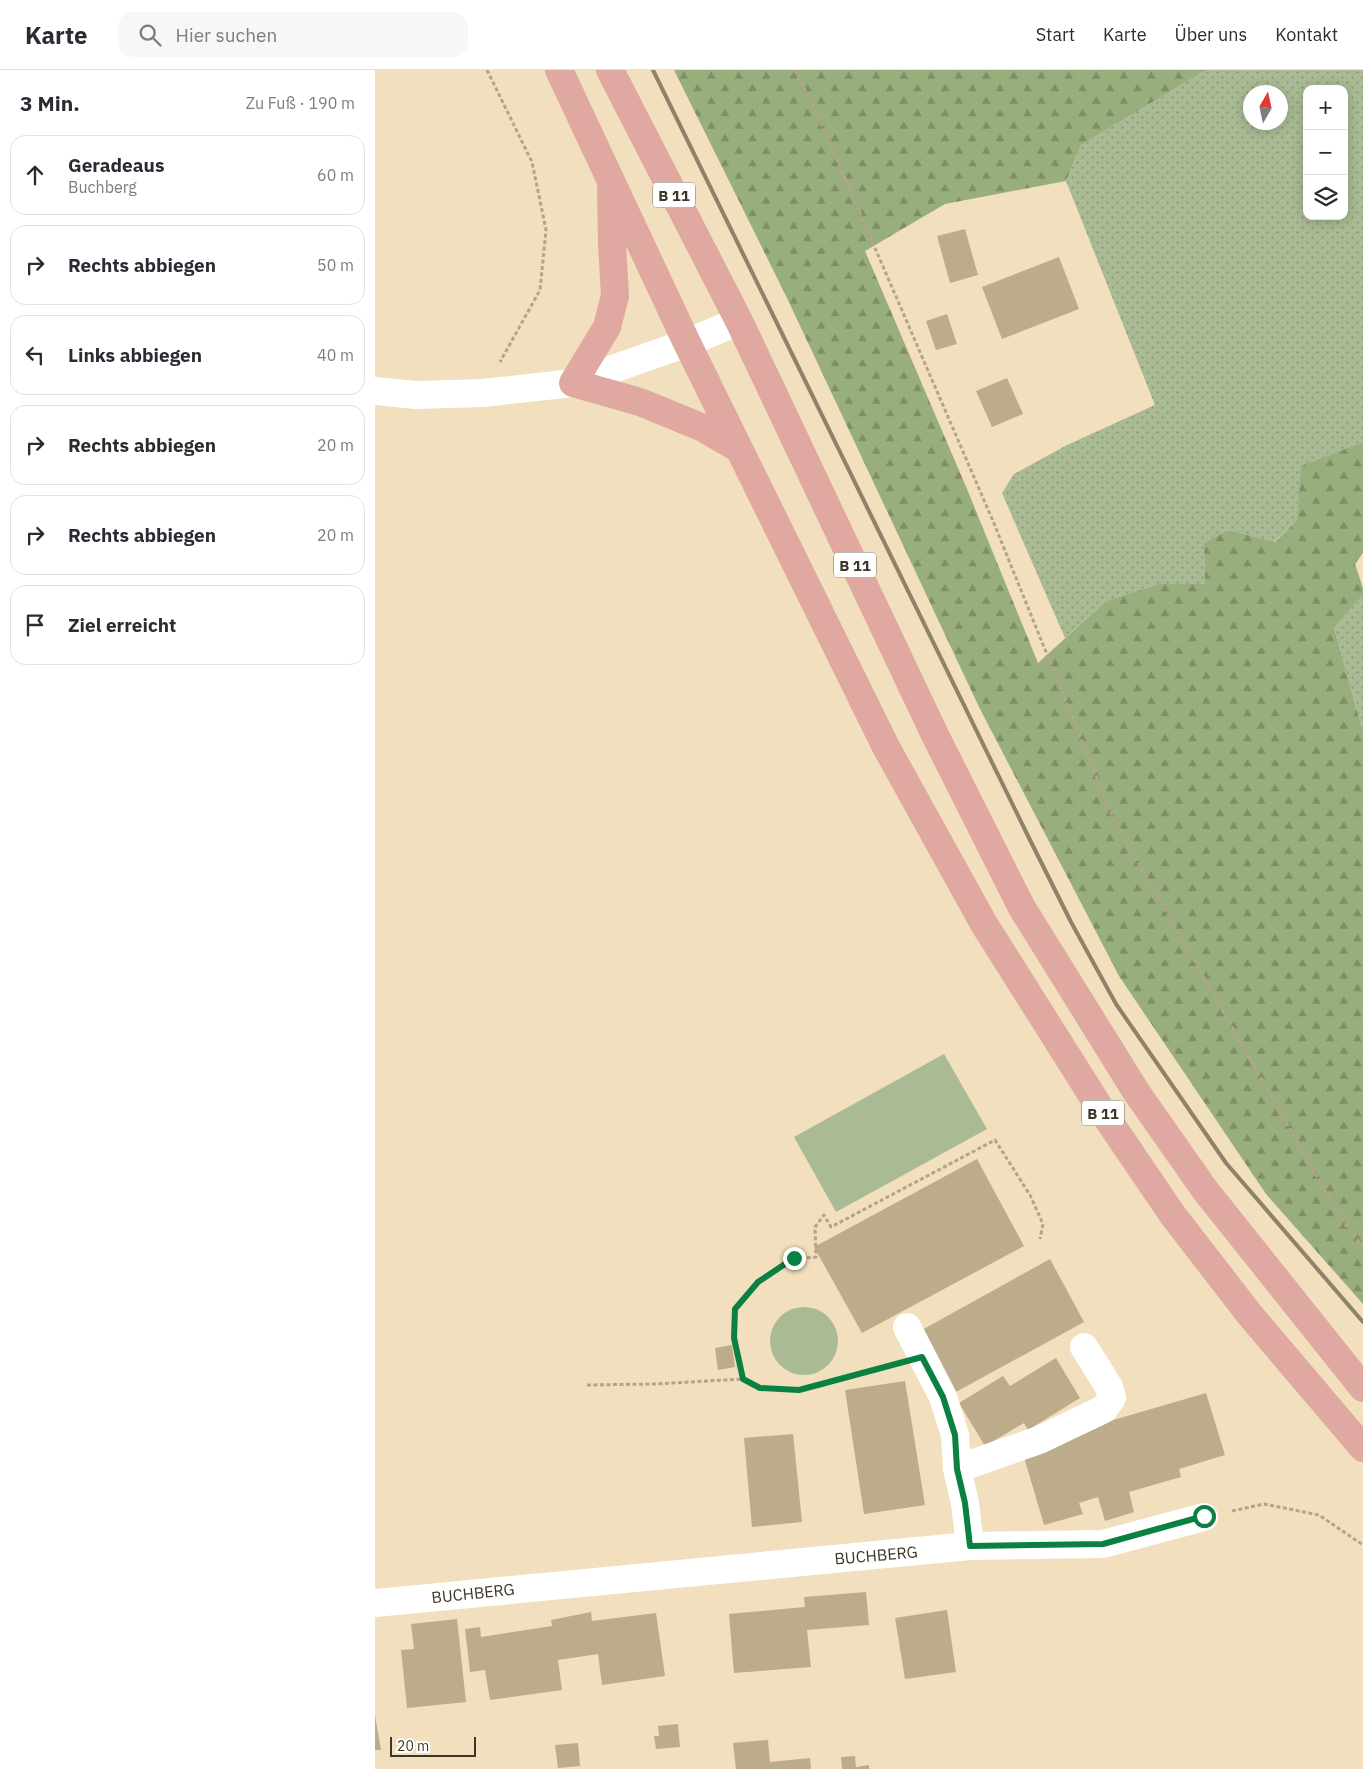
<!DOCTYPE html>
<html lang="de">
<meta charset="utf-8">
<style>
:root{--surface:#fff;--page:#f7f7f7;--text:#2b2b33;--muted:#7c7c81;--line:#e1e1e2}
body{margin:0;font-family:"IBM Plex Sans",sans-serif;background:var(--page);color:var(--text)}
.controls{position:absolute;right:15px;top:15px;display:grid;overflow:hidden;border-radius:10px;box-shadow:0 2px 12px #0003}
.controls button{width:45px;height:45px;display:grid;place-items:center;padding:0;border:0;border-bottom:1px solid var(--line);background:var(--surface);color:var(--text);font:25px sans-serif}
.compass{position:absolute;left:868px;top:15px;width:45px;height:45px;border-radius:50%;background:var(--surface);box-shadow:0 2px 12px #0003;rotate:9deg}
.scale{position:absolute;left:15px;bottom:12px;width:86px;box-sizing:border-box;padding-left:5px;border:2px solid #3c3528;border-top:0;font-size:14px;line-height:18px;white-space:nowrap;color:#3c3528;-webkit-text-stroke:4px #fff;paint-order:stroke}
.stop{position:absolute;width:15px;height:15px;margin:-11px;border:4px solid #0b8043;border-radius:50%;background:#fff}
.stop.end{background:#0b8043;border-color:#fff;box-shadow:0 1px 5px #0008}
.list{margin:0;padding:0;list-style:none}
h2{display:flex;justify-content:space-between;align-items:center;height:65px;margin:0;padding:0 20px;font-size:21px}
h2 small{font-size:16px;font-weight:400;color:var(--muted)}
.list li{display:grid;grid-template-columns:32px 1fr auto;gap:15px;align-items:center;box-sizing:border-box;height:80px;margin:0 10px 10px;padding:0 10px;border:1px solid var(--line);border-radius:15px}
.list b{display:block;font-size:19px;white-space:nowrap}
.list p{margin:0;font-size:16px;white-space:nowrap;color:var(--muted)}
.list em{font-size:16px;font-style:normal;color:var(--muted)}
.icon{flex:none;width:28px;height:28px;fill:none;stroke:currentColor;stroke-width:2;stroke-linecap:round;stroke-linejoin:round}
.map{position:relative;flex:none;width:988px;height:1699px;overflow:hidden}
header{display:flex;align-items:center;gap:30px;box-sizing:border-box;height:70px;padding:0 25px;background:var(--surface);border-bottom:1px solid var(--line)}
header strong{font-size:24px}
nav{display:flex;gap:28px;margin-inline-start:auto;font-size:18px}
.search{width:350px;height:45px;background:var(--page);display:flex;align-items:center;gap:12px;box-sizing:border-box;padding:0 18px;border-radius:15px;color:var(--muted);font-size:19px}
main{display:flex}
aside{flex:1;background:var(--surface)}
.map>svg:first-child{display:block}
.grass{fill:url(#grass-dots);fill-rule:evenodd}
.forest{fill:url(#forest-firs)}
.pitch{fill:#a9ba94}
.building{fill:#bcac8b}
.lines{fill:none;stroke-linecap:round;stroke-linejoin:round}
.path{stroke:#b3a58a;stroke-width:3;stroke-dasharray:4 2.5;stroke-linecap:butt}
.minor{stroke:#fff;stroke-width:28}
.major{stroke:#dfa9a1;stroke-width:28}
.rail{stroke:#8e826b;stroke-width:4}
.route{stroke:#0b8043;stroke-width:6}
.labels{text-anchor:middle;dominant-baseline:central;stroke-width:4;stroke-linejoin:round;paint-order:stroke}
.shield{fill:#fff;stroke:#767268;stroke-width:1}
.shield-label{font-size:15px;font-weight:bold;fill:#3c3528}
.street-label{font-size:16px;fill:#3c3528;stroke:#fff}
</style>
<header>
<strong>Karte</strong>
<div class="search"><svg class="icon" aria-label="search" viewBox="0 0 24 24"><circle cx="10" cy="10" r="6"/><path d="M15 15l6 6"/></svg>Hier suchen</div>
<nav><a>Start</a><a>Karte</a><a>Über uns</a><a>Kontakt</a></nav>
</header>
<main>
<aside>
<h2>3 Min.<small>Zu Fuß · 190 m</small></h2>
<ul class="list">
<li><svg class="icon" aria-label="ahead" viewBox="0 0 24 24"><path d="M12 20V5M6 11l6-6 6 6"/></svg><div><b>Geradeaus</b><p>Buchberg</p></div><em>60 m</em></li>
<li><svg class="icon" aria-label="right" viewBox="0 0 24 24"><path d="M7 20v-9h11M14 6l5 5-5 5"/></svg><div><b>Rechts abbiegen</b></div><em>50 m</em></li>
<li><svg class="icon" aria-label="left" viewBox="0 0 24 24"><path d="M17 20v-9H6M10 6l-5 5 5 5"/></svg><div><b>Links abbiegen</b></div><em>40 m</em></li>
<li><svg class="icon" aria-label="right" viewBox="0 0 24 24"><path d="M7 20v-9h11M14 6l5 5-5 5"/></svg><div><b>Rechts abbiegen</b></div><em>20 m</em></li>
<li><svg class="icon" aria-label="right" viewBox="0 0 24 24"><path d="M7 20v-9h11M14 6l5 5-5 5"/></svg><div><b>Rechts abbiegen</b></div><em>20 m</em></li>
<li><svg class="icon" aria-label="arrive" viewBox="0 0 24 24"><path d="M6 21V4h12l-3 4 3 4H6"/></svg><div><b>Ziel erreicht</b></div></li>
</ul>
</aside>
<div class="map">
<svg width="988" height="1699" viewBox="0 0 988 1699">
<defs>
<pattern id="grass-dots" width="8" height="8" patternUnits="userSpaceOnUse" patternTransform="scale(1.25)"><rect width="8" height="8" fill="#a9ba94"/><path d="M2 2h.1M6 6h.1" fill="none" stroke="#8b9879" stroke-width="1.8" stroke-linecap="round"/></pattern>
<pattern id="forest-firs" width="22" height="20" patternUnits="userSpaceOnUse" patternTransform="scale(1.25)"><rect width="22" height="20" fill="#99ae7d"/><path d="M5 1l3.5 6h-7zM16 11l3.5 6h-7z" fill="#7e8e66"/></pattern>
</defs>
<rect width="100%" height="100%" fill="#f1dfbd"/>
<!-- grass -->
<path class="grass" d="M831 0H988V372L927 396 922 450 899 472 853 460 829 473 830 514H784L731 531 690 568 627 423 639 404 692 375 780 335 691 111 706 75ZM932 19H969V146H932ZM876 22H906V52H876Z
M988 525V662L959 558Z"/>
<!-- forest -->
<path class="forest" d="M299 0H831L706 75 691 111 570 134 490 181 592 419 663 593 731 531 784 514H830L829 473 853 460 900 472 922 450 926 396 988 372V483L980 494 988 518V525L959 558 988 662V1234L891 1124 744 906 604 637 411 226Z"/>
<!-- pitch -->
<path class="pitch" d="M569 984 612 1059 461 1142 419 1067Z
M395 1271a34 34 0 1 1 68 0a34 34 0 1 1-68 0Z"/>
<!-- building -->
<path class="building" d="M590 159 603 205 575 213 562 166Z
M684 187 704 239 627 269 607 217Z
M572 244 582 274 561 280 551 251Z
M632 308 648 344 617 357 601 321Z
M602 1089 649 1176 487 1263 439 1177Z
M675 1189 709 1252 579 1323 545 1261Z
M357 1275 360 1297 343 1300 340 1278Z
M681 1288 705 1328 653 1360 649 1353 610 1376 584 1333 628 1306 635 1316Z
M530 1311 550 1435 489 1444 470 1320Z
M831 1323 850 1385 804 1399 806 1407 754 1422 759 1442 730 1451 723 1427 704 1433 708 1444 669 1455 646 1377Z
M418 1364 427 1452 377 1457 369 1368Z
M491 1522 494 1555 432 1560 436 1597 359 1603 354 1544 430 1537 429 1527Z
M572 1540 581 1602 530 1609 520 1548Z
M216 1542 217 1551 281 1543 290 1606 227 1615 223 1584 183 1590 187 1620 115 1630 110 1600 95 1602 90 1559 105 1557 106 1567 177 1556 176 1550Z
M82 1549 91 1632 32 1638 26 1580 39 1579 36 1554Z
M0 1645 6 1680H0Z
M303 1654 305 1677 281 1679 279 1666H284L283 1656Z
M393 1670 395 1692 435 1688 436 1699H361L358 1673Z
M203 1673 205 1696 183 1698 180 1675Z
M480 1686 481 1697 494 1695V1699H467L466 1687Z"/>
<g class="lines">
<!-- path -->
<path class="path" d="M112 0 157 92 171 160 165 220 125 292
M420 0 443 46 618 451 739 750 967 1150 988 1177
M519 1295 424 1320 385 1318 368 1309 359 1267 360 1239 383 1212 419 1189 441 1187 440 1157 449 1145 456 1157 620 1070 655 1125 668 1154 665 1169
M212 1315 279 1314 368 1309
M857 1441 889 1434 944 1445 988 1475"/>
<!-- minor -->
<path class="minor" d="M0 321 41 325 108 323 198 313 312 273 364 251
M532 1257 568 1327 580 1365 582 1399 590 1433 595 1476
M582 1399 664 1370 729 1339 737 1328 734 1317 709 1277
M0 1533 595 1476 728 1474 829 1447"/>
<!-- major -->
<path class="major" d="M184 0 312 273 511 677 609 854 725 1038 797 1144 875 1245 988 1378
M235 0 364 251 560 665 647 838 762 1023 830 1120 988 1318
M236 118 237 175 240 226 232 257 198 313 265 332 326 357 364 379"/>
<!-- rail -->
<path class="rail" d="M278 0 655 770 696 852 741 934 851 1093 988 1252"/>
</g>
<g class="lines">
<!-- route -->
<path class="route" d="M419 1188 383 1212 360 1239 359 1268 368 1309 385 1318 424 1320 547 1287 568 1327 580 1365 582 1399 590 1433 595 1476 728 1474 829 1446"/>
</g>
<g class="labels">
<!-- shield labels -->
<g class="shield">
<rect x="278" y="112.5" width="42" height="25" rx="4"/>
<rect x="459" y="482.5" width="42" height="25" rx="4"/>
<rect x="707" y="1030.5" width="42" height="25" rx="4"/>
</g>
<g class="shield-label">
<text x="299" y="125">B 11</text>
<text x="480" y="495">B 11</text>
<text x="728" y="1043">B 11</text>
</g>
<!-- street labels -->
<g class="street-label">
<text transform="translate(501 1485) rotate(-5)">BUCHBERG</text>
<text transform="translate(98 1523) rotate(-6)">BUCHBERG</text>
</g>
</g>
</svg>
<div class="controls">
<button>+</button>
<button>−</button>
<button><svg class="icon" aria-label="layers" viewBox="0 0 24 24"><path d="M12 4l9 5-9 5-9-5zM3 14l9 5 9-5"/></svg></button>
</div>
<svg class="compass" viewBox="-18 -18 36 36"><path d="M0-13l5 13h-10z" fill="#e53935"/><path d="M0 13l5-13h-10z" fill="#7c7c81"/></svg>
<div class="scale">20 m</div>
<div class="stop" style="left:829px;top:1446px"></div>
<div class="stop end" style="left:419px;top:1188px"></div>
</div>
</main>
